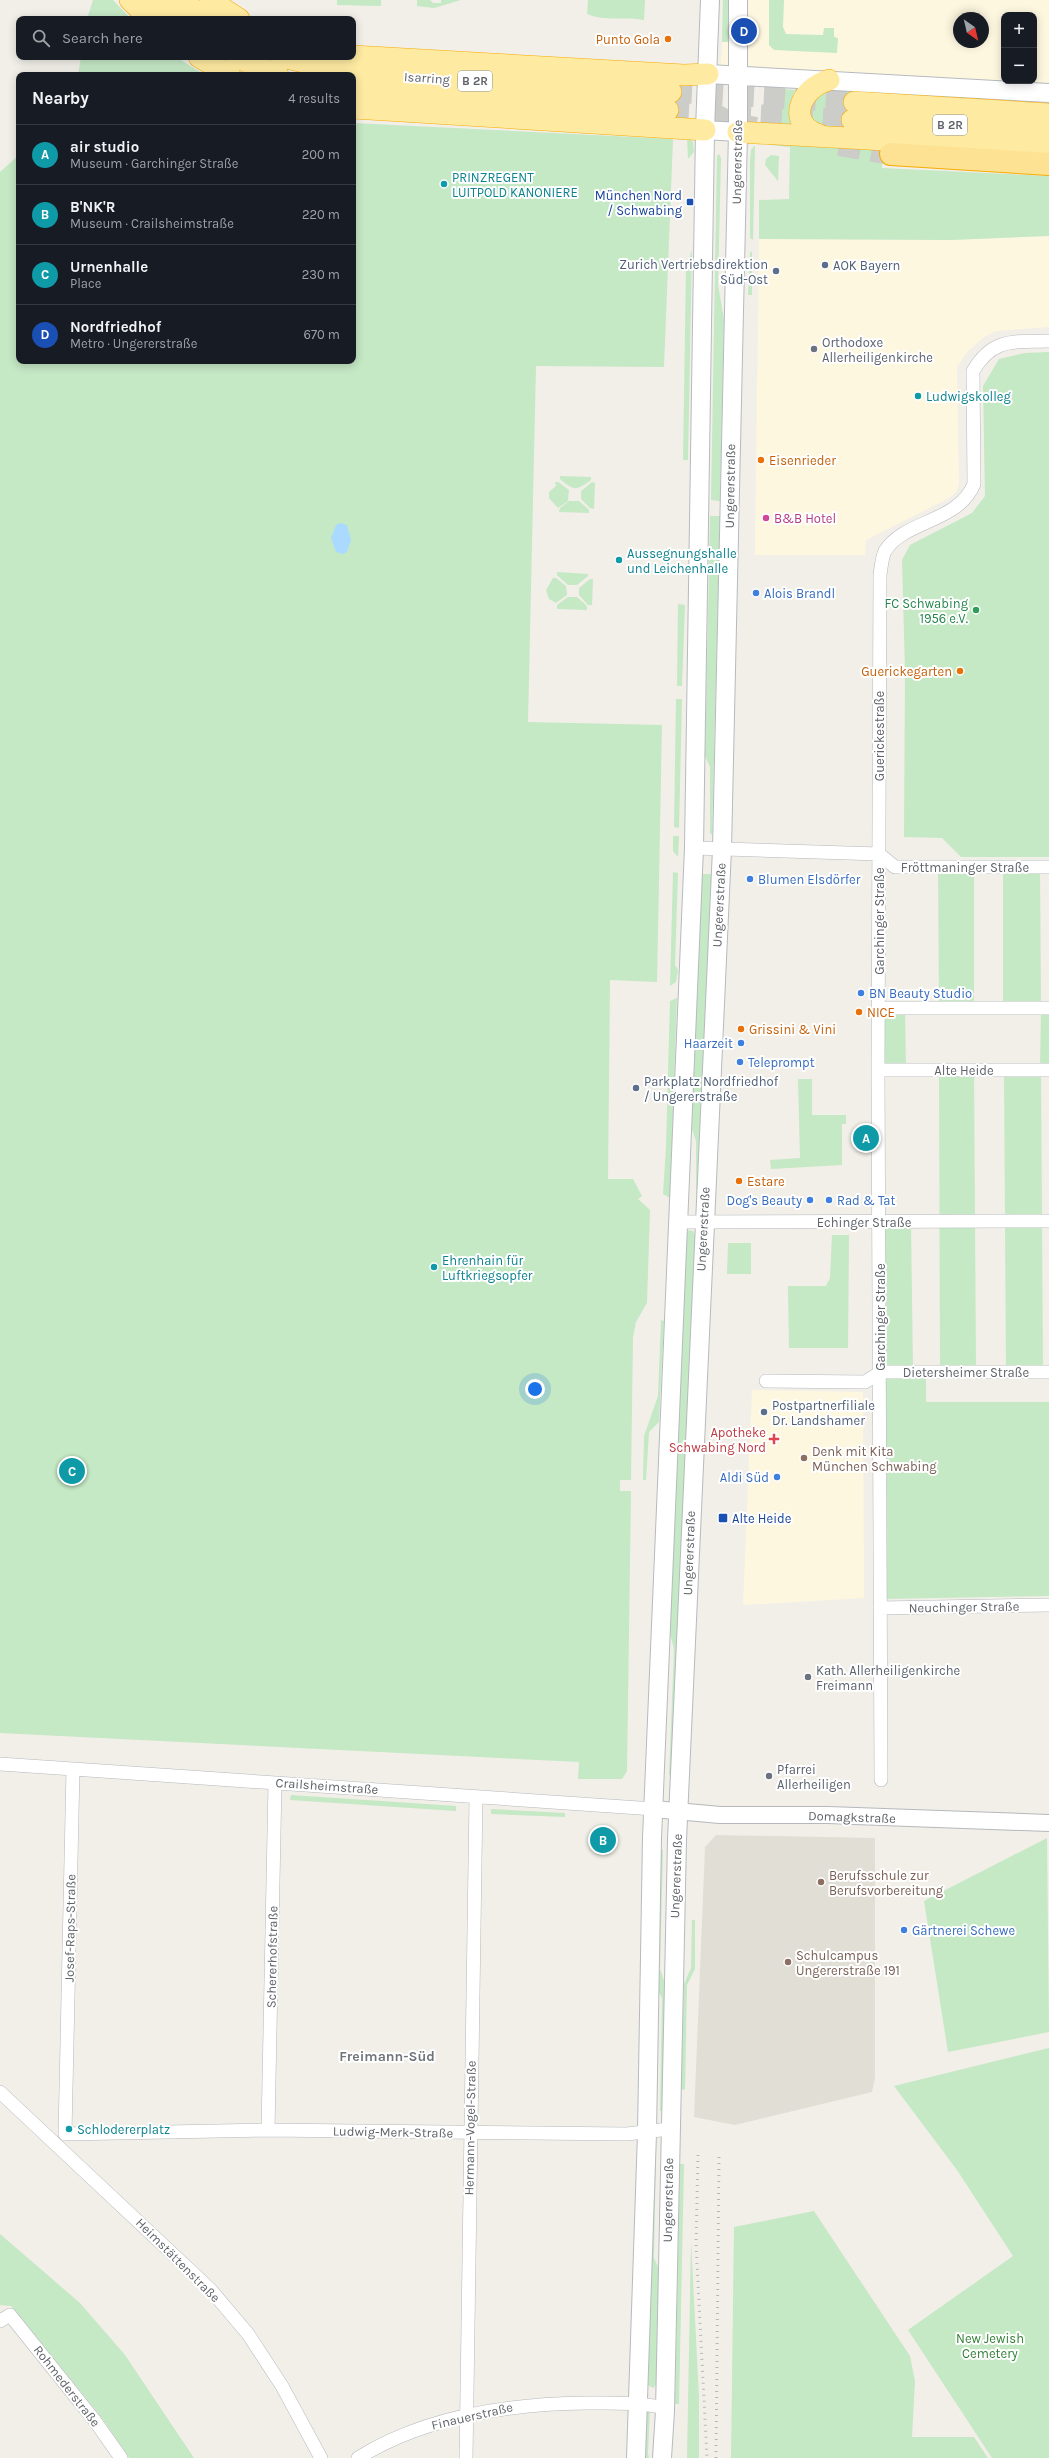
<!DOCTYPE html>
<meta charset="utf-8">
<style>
:root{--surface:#171b24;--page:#20242c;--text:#f1f3f6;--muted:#9ea1a6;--line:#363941;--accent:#b45309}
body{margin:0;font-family:Karla,sans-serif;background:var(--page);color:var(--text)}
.controls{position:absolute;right:12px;top:12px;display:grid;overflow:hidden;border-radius:8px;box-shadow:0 2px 10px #0003}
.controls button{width:36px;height:36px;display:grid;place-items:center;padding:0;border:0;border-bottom:1px solid var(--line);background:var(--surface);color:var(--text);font:20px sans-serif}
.compass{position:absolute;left:953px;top:12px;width:36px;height:36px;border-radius:50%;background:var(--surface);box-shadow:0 2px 10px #0003;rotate:146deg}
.you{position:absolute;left:535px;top:1389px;width:14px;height:14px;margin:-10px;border:3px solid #fff;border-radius:50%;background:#1a73e8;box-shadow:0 0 0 6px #1a73e833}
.badge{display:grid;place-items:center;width:26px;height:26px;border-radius:50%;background:var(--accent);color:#fff;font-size:13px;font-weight:700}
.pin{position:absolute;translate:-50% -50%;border:2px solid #fff;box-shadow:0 1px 4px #0006}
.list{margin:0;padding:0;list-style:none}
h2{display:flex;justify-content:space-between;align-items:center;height:52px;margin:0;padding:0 16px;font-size:17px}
h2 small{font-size:13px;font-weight:400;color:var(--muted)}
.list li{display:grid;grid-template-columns:26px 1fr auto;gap:12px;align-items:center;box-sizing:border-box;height:60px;padding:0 16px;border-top:1px solid var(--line)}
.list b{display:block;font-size:15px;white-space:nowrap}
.list p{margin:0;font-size:13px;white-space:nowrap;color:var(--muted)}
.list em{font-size:13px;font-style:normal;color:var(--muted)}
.icon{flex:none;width:22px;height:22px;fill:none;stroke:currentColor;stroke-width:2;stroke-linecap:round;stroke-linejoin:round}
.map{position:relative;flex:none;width:1049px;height:2458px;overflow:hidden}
.search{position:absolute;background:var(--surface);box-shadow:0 2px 10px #0003;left:16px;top:16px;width:340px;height:44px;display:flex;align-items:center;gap:10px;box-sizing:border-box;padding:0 14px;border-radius:8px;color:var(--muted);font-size:15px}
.panel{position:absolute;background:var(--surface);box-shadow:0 2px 10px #0003;left:16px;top:72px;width:340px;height:292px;border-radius:8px}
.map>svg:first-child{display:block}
.commercial{fill:#fef7e0;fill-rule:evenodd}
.education{fill:#e1ded6}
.green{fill:#c5e8c5}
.water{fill:#aadaff}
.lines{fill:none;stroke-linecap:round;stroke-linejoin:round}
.trunk-tunnel{stroke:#ccccc8;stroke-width:21;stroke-dasharray:21 10;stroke-linecap:butt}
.motorway-tunnel{stroke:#ccccc8;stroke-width:22;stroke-dasharray:22 11;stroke-linecap:butt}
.minor-casing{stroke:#b5b8bc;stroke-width:14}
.tertiary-casing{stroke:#b5b8bc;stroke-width:18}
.secondary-casing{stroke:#b6babf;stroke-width:20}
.trunk-casing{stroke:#f9ab00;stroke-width:22}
.motorway-casing{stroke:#f9ab00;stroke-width:24}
.minor{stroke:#fff;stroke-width:13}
.tertiary{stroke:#fff;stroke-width:16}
.secondary{stroke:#fff;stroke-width:18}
.trunk{stroke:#feeaa1;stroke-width:21}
.motorway{stroke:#fde293;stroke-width:22}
.rail{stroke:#b6b7b8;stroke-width:3;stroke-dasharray:1 5;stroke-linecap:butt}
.food-dot{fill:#e8710a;stroke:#fff;stroke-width:1.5}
.culture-dot{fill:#0f9aa8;stroke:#fff;stroke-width:1.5}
.transit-dot{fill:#1a4fb4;stroke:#fff;stroke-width:1.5}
.service-dot{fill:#5c6f8a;stroke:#fff;stroke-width:1.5}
.worship-dot{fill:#6b7280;stroke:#fff;stroke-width:1.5}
.hotel-dot{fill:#d1479c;stroke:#fff;stroke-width:1.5}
.shop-dot{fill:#3f7fe0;stroke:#fff;stroke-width:1.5}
.leisure-dot{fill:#2e9e5b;stroke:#fff;stroke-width:1.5}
.health-dot{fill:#e0444e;stroke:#fff;stroke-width:1.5}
.education-dot{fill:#8d6e63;stroke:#fff;stroke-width:1.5}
.labels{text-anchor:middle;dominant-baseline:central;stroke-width:4;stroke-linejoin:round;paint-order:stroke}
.shield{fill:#fff;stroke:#8f9295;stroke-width:1}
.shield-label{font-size:12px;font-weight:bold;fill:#5f6368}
.food-label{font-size:13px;fill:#c56008;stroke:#fff;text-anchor:start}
.street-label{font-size:13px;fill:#5f6368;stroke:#fff}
.culture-label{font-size:13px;fill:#0d838f;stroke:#fff;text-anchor:start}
.transit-label{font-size:13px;fill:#164399;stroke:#fff;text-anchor:end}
.service-label{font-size:13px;fill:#4e5e75;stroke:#fff;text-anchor:start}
.worship-label{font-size:13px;fill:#5b616d;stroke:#fff;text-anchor:start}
.hotel-label{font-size:13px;fill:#b23c85;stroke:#fff;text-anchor:start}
.shop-label{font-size:13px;fill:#366cbe;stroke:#fff;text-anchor:start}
.leisure-label{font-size:13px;fill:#27864d;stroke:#fff;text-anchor:end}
.health-label{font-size:13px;fill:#be3a42;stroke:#fff;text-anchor:end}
.education-label{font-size:13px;fill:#785e54;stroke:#fff;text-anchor:start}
.park-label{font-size:13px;fill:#348238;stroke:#fff}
.neighbourhood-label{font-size:14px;font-weight:bold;fill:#70757a;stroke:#fff}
</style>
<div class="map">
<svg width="1049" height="2458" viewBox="0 0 1049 2458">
<rect width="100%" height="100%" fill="#f1efe8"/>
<!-- commercial -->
<path class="commercial" d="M726 0H1049V83L720 72ZM1004 15H1034V81H1004ZM959 18H983V42H959Z
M1049 236V327L996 331 984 337 968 351 957 367 959 484 956 492 949 498 866 540 865 555H755L759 239 951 240Z
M752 1390 863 1392 864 1598 743 1605Z"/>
<!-- education -->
<path class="education" d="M716 1835 875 1838V2078L872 2092 735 2125 694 2117 705 1847Z"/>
<!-- green -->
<path class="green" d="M93 0H113L131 19H87Z
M337 0H381V6L337 5Z
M417 0H430L433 3H441V0H461L434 8 417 6Z
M588 0H645L644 20C625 16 607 22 587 14Z
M723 0H730V42H722Z
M769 0H784L783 27 786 34 823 35 824 28H834V37L838 38 837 53 774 50 769 45Z
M81 57H176L205 75H78Z
M774 88 795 90 791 103 793 125 771 124Z
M827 92H851L849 128C829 127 806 130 810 101Z
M353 123 673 139 664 367 536 366 528 722 662 725 657 982 610 980 608 1179H633L642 1196 638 1199 650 1210 647 1303 636 1322 633 1337 631 1480H620V1491H631L627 1771 622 1779H578L579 1762 0 1733V172L19 155V361H353Z
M687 136 693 142 694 152 688 159Z
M771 140 883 145 882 168 1049 176V236L951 240 759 239V200L789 199 790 147 770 145Z
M755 145 753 240 750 238V160L751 150Z
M719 154 721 158 718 285 724 319 720 501 711 500 717 156Z
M771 155 779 156 778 181 765 165 766 159Z
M692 250 688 460H683L686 268Z
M752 251V295H748L750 253Z
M1049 352V857H961L942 838 904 837 905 671 902 560 910 545 972 513 985 496 983 386 999 359 1025 353Z
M560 476 591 477V480C576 491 574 491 560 479Z
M555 482H558L569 490 568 501 558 508 549 498V492L556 486Z
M592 482 595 483 594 509 590 508 581 499V491Z
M569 501H579L589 510V513L559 512 560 508Z
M710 516H720L712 835 710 833V767L705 756Z
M557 572 588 574V576L577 585H568L557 575Z
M553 578H556L566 586 567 595 556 603 549 599 546 590Z
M590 579H593L592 605H588L579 595V588Z
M568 597H577L587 606V610L557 609V605Z
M678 604 685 605 682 686H677Z
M676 699H682L679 828 674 827Z
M673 836H679L678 857 673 851Z
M938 867H974V1007L939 1008Z
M1003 867H1040L1041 1007 1049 1008V1070H1041L1043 1372H1006L1004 1070H1040L1041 1008H1003Z
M673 872 678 873 675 965 678 970 676 982 670 986Z
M701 874H712L696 1206V1141L692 1129Z
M677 998 670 1198 663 1194 666 1147 670 1001Z
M879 1008H905L906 1070H878Z
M939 1070H974L976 1372H940Z
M798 1079H812V1115H846V1124H842V1165L771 1169 770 1160 800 1158Z
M880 1222H911L913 1372H926V1402H1049V1596L884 1599Z
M689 1230 693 1231 696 1236 673 1775H669L674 1649 670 1633 686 1233Z
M832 1235H849L848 1348H789L788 1286H826L830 1278Z
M728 1243H751V1274H727Z
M661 1320 664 1321 659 1422 649 1432 646 1480H643L644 1436 658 1396Z
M291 1795 456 1806V1811L290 1800Z
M491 1809 565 1813V1817L491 1814Z
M1047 1838 1049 2032 948 2052 924 1901Z
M658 1849 663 1850 660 1969 665 1983 663 2111H660L662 1998 656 1987Z
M692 1920H695V1969L687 1985 685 2090 681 2089 684 1984 691 1968Z
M1049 2048V2458H992L908 2330 1013 2256 957 2170 894 2086Z
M652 2152H656L654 2258 660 2271 656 2385 653 2388 648 2385Z
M680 2164H684L679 2404H675Z
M814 2211 910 2356 915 2381 912 2437H974L988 2458H731L734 2227Z
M0 2234 80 2303 125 2355 194 2458H129L99 2414 11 2306 0 2305Z
M691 2241 699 2397V2458H687Z
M645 2410 650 2411 648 2453 649 2458H644Z"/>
<!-- water -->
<path class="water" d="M340 523 347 525 351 540 347 552 343 554 336 552 331 538 336 525Z"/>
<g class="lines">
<!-- trunk-tunnel -->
<path class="trunk-tunnel" d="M671 92 854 102
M668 110 852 120"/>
<!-- motorway-tunnel -->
<path class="motorway-tunnel" d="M711 112 729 123 756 128
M839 145 891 154"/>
<!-- minor casing -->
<g class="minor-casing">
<path id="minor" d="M694 848 879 854 895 867H1049
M879 1008H1049
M878 1070H1049
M679 1222 1049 1221
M766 1381 865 1382 881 1372H1049
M880 1608 1049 1605
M0 1764 654 1809
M73 1769 65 2134 268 2130 627 2134 669 2129
M881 1780 878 1070 880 575C881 568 882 557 885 551 904 520 958 523 974 484L973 371C993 337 1014 342 1049 341
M0 2092 210 2289 248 2334 282 2386 321 2458
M268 2130 275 1783
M0 2321 10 2315 95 2421 121 2458
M358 2458C425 2416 508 2404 586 2403 614 2403 638 2402 665 2408
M466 2458 476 1797"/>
</g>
<!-- tertiary casing -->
<g class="tertiary-casing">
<path id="tertiary" d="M654 1809 720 1815H828L1049 1823"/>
</g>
<!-- secondary casing -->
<g class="secondary-casing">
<path id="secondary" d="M708 74 1049 93
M705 130 738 132
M636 2458 647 2133 652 1838 694 848 705 130 710 0
M662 2458 665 2411 677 1840 722 849 738 132V0"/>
</g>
<!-- trunk casing -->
<g class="trunk-casing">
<path id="trunk" d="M130 0 150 19
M156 0 177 19
M181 0 206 19
M210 0 239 19
M353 56 684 75 708 74
M199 57 230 75
M236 57 278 75
M281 57 350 72 406 77 671 92
M353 90 392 95 668 110
M854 102 1049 114
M353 108 705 130
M852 120 1049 131
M738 132 1049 149
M820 135C785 124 800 88 829 80"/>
</g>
<!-- motorway casing -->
<g class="motorway-casing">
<path id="motorway" d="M891 154 1049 164"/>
</g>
<!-- minor -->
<use href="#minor" class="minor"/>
<!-- tertiary -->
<use href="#tertiary" class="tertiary"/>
<!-- secondary -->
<use href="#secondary" class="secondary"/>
<!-- trunk -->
<use href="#trunk" class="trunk"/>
<!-- motorway -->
<use href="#motorway" class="motorway"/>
<!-- rail -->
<path class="rail" d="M698 2155 696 2244 707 2458
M716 2458 719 2156"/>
</g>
<!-- markers -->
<g class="food-dot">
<circle cx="668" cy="39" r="4"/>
<circle cx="761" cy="460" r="4"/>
<circle cx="960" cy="671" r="4"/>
<circle cx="859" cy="1012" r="4"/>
<circle cx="741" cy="1029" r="4"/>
<circle cx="739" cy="1181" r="4"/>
</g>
<g class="culture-dot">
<circle cx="444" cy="184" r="4"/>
<circle cx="918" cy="396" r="4"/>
<circle cx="619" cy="560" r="4"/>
<circle cx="434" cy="1267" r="4"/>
<circle cx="69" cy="2129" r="4"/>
</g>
<g class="transit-dot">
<rect x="686" y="198" width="8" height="8" rx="2"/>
<rect x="718" y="1513" width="10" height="10" rx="2"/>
</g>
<g class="service-dot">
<circle cx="825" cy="265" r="4"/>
<circle cx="776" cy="271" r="4"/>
<circle cx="636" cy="1088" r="4"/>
<circle cx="764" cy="1412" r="4"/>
</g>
<g class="worship-dot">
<circle cx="814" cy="349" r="4"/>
<circle cx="808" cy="1677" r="4"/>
<circle cx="769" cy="1776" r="4"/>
</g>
<circle class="hotel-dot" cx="766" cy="518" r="4"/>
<g class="shop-dot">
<circle cx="756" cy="593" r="4"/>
<circle cx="750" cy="879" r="4"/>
<circle cx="861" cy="993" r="4"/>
<circle cx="741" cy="1043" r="4"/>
<circle cx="740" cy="1062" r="4"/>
<circle cx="810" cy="1200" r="4"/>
<circle cx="829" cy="1200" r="4"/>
<circle cx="777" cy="1477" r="4"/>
<circle cx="904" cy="1930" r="4"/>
</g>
<circle class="leisure-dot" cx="976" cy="610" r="4"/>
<path class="health-dot" d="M772 1433h4v4h4v4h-4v4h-4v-4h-4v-4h4z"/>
<g class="education-dot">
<circle cx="804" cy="1458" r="4"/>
<circle cx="821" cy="1882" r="4"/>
<circle cx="788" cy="1962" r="4"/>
</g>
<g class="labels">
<!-- shield labels -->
<g class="shield">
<rect x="458" y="71" width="34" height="20" rx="3"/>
<rect x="933" y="115" width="34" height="20" rx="3"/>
</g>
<g class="shield-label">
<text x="475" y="81">B 2R</text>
<text x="950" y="125">B 2R</text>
</g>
<!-- food labels -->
<g class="food-label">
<text x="660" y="39" text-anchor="end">Punto Gola</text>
<text x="769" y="460">Eisenrieder</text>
<text x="952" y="671" text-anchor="end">Guerickegarten</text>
<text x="867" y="1012">NICE</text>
<text x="749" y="1029">Grissini &amp; Vini</text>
<text x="747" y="1181">Estare</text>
</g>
<!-- street labels -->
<g class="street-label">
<text transform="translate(427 78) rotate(4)">Isarring</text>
<text transform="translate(737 162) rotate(-89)">Ungererstraße</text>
<text transform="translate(730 486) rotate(-89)">Ungererstraße</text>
<text transform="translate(879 736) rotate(-90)">Guerickestraße</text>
<text x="965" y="867">Fröttmaninger Straße</text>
<text transform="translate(719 905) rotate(-87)">Ungererstraße</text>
<text transform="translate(879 921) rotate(-90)">Garchinger Straße</text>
<text x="964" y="1070">Alte Heide</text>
<text x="864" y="1222">Echinger Straße</text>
<text transform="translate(703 1229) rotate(-87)">Ungererstraße</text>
<text transform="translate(880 1317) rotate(-90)">Garchinger Straße</text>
<text x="966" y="1372">Dietersheimer Straße</text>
<text transform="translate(689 1553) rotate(-88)">Ungererstraße</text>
<text transform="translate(964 1607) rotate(-1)">Neuchinger Straße</text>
<text transform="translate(327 1786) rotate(4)">Crailsheimstraße</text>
<text transform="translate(852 1817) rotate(2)">Domagkstraße</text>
<text transform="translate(676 1876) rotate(-88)">Ungererstraße</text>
<text transform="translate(70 1928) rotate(-89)">Josef-Raps-Straße</text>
<text transform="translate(272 1957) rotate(-89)">Schererhofstraße</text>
<text transform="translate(470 2128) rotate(-89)">Hermann-Vogel-Straße</text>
<text transform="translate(393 2132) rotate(1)">Ludwig-Merk-Straße</text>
<text transform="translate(668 2200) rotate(-89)">Ungererstraße</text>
<text transform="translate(178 2260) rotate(45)">Heimstättenstraße</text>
<text transform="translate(67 2386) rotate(52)">Rohmederstraße</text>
<text transform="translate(472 2416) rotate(-13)">Finauerstraße</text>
</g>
<!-- culture labels -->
<g class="culture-label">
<text x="452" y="177">PRINZREGENT<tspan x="452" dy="15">LUITPOLD KANONIERE</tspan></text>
<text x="926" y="396">Ludwigskolleg</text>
<text x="627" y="553">Aussegnungshalle<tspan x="627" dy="15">und Leichenhalle</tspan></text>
<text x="442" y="1260">Ehrenhain für<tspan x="442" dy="15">Luftkriegsopfer</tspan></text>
<text x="77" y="2129">Schlodererplatz</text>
</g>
<!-- transit labels -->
<g class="transit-label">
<text x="682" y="195">München Nord<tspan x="682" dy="15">/ Schwabing</tspan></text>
<text x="732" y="1518" text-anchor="start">Alte Heide</text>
</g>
<!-- service labels -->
<g class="service-label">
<text x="768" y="264" text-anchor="end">Zurich Vertriebsdirektion<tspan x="768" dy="15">Süd-Ost</tspan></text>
<text x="833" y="265">AOK Bayern</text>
<text x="644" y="1081">Parkplatz Nordfriedhof<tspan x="644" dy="15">/ Ungererstraße</tspan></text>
<text x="772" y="1405">Postpartnerfiliale<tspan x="772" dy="15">Dr. Landshamer</tspan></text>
</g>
<!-- worship labels -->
<g class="worship-label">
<text x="822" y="342">Orthodoxe<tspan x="822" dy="15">Allerheiligenkirche</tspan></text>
<text x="816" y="1670">Kath. Allerheiligenkirche<tspan x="816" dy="15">Freimann</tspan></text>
<text x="777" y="1769">Pfarrei<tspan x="777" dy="15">Allerheiligen</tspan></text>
</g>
<!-- hotel labels -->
<g class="hotel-label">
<text x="774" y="518">B&amp;B Hotel</text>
</g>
<!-- shop labels -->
<g class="shop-label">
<text x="764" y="593">Alois Brandl</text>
<text x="758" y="879">Blumen Elsdörfer</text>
<text x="869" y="993">BN Beauty Studio</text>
<text x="733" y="1043" text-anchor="end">Haarzeit</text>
<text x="748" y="1062">Teleprompt</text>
<text x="802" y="1200" text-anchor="end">Dog's Beauty</text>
<text x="837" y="1200">Rad &amp; Tat</text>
<text x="769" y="1477" text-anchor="end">Aldi Süd</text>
<text x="912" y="1930">Gärtnerei Schewe</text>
</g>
<!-- leisure labels -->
<g class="leisure-label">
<text x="968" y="603">FC Schwabing<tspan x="968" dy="15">1956 e.V.</tspan></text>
</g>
<!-- health labels -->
<g class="health-label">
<text x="766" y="1432">Apotheke<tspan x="766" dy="15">Schwabing Nord</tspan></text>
</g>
<!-- education labels -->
<g class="education-label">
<text x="812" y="1451">Denk mit Kita<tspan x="812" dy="15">München Schwabing</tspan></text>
<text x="829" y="1875">Berufsschule zur<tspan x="829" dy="15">Berufsvorbereitung</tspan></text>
<text x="796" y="1955">Schulcampus<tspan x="796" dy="15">Ungererstraße 191</tspan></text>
</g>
<!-- park labels -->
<g class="park-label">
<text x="990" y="2338">New Jewish<tspan x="990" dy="15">Cemetery</tspan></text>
</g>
<!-- neighbourhood labels -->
<g class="neighbourhood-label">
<text x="387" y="2056">Freimann-Süd</text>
</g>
</g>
</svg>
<div class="controls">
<button>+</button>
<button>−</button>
</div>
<svg class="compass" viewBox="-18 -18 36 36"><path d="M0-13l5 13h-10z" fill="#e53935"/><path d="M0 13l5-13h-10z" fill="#9ea1a6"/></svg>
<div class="you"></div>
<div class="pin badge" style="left:866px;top:1138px;background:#0f9aa8">A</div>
<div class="pin badge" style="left:603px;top:1840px;background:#0f9aa8">B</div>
<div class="pin badge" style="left:72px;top:1471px;background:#0f9aa8">C</div>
<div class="pin badge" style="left:744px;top:31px;background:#1a4fb4">D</div>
<div class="search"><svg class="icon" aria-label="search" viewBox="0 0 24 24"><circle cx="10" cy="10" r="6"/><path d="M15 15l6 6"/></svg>Search here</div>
<section class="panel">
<h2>Nearby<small>4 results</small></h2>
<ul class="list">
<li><span class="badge" style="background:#0f9aa8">A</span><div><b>air studio</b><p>Museum · Garchinger Straße</p></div><em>200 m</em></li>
<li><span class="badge" style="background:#0f9aa8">B</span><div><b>B'NK'R</b><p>Museum · Crailsheimstraße</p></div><em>220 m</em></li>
<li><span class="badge" style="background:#0f9aa8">C</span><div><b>Urnenhalle</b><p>Place</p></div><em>230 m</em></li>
<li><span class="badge" style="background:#1a4fb4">D</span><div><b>Nordfriedhof</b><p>Metro · Ungererstraße</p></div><em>670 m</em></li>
</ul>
</section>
</div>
